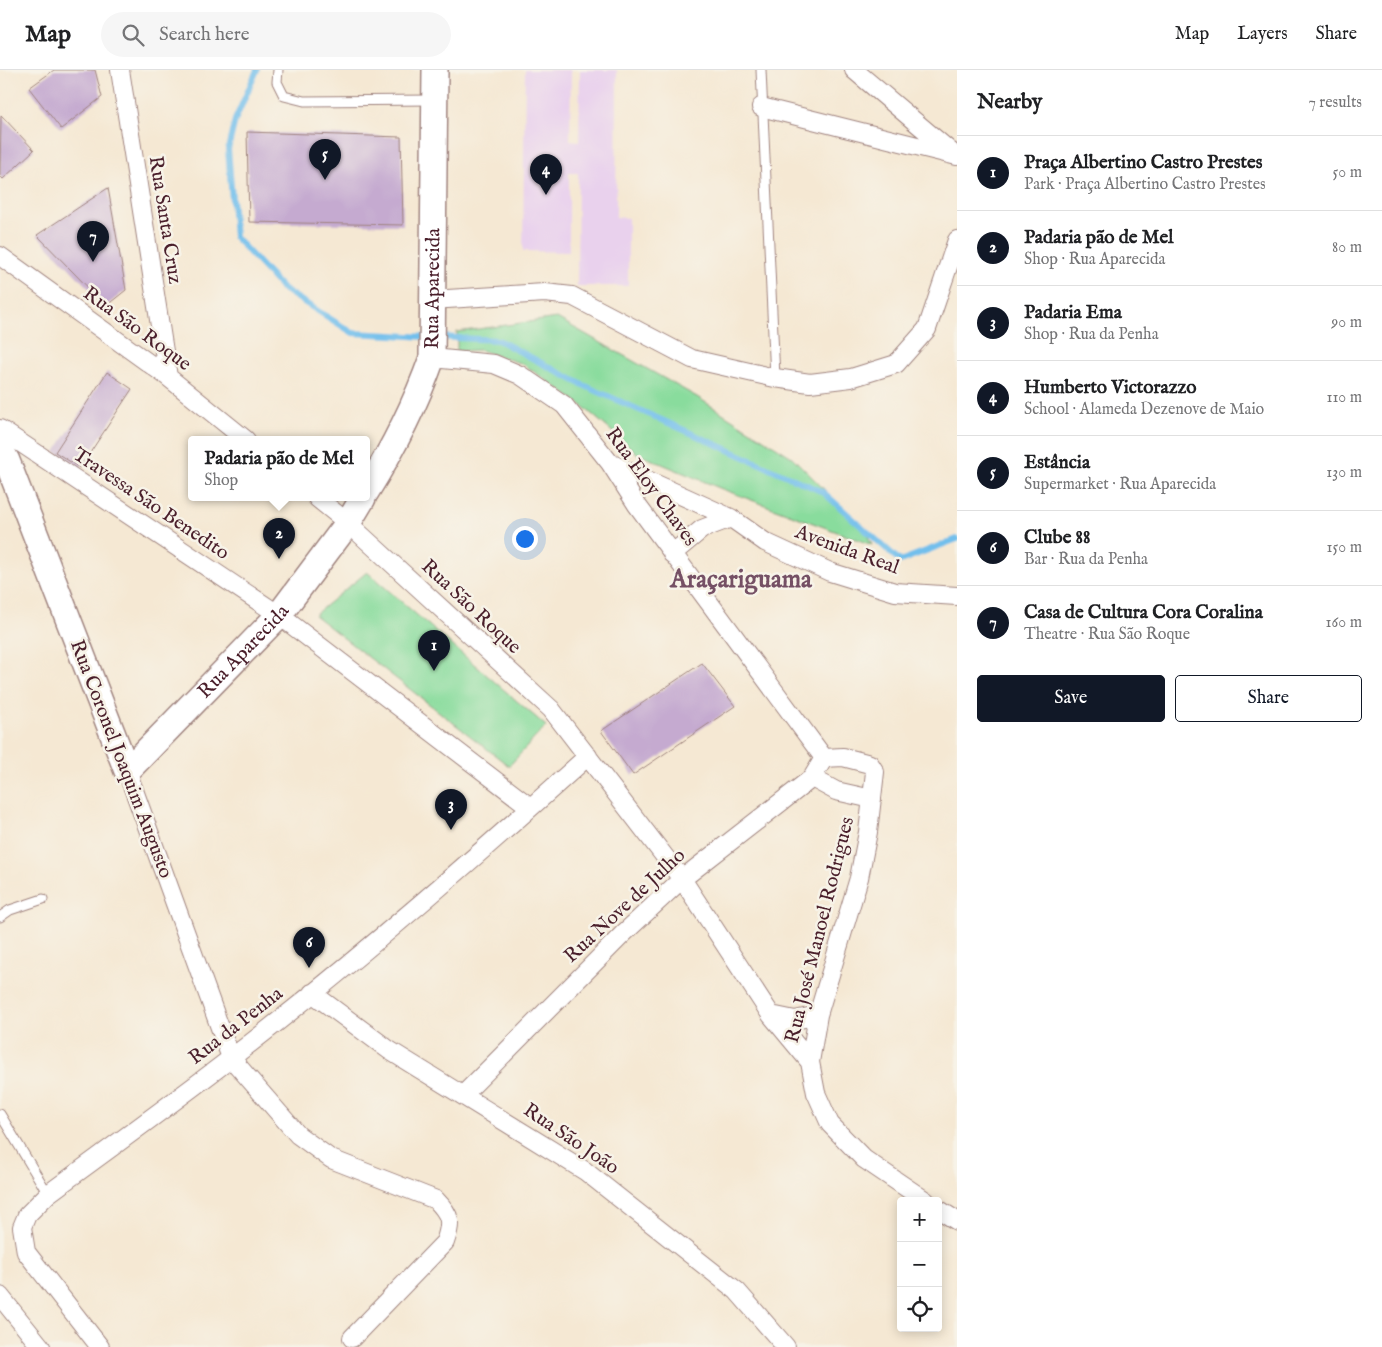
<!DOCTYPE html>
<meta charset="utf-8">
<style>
:root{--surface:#fff;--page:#f6f6f6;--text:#202124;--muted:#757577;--line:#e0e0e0;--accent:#111827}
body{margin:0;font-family:"IM FELL English",serif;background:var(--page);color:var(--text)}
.controls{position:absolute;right:15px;bottom:15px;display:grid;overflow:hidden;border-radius:5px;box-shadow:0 2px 12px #0003}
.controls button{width:45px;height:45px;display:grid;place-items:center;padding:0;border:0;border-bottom:1px solid var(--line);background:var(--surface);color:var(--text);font:25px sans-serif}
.you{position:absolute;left:524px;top:468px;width:18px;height:18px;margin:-12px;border:4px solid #fff;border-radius:50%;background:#1a73e8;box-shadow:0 0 0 8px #1a73e833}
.badge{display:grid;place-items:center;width:32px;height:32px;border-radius:50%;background:var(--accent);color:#fff;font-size:16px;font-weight:700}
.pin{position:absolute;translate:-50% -41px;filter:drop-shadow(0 1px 2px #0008)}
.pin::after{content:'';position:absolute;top:26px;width:18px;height:15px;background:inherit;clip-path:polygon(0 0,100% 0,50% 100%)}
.popup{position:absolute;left:188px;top:366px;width:182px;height:65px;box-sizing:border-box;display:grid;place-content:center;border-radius:5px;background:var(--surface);filter:drop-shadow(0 1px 4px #0005);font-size:16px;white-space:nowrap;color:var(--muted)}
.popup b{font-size:19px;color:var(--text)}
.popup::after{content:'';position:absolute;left:50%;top:100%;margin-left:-10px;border:10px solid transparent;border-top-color:var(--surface)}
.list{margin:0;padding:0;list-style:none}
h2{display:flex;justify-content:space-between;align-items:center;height:65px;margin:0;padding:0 20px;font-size:21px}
h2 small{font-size:16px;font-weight:400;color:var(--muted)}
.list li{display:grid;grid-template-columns:32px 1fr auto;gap:15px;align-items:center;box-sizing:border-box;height:75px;padding:0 20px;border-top:1px solid var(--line)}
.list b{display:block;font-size:19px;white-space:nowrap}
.list p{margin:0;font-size:16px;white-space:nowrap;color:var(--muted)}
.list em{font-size:16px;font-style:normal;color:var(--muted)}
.actions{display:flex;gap:10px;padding:15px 20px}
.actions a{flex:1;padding:11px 0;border:1px solid var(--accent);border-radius:5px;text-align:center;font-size:18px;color:var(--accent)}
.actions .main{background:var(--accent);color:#fff}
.icon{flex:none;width:28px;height:28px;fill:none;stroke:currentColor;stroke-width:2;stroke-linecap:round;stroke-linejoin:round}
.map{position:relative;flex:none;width:957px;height:1277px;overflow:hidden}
header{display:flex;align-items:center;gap:30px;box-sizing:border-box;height:70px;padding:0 25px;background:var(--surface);border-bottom:1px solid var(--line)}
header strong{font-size:24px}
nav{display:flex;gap:28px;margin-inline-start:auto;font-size:18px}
.search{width:350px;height:45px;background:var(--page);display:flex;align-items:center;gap:12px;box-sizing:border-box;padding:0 18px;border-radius:28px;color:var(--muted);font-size:19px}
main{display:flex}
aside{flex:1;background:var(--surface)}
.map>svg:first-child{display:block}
.built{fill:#e9d1ed}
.green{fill:#89dc9d;stroke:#6a7e64}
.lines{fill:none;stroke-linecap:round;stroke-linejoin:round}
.stream{stroke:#72bfec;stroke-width:6}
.building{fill:#c5aad0}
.lane-casing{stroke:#a0847f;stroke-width:11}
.street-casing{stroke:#a0847f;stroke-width:20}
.secondary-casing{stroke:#a0847f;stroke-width:28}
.lane{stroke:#fff;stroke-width:9}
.street{stroke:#fff;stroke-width:18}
.secondary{stroke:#fff;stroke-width:25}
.labels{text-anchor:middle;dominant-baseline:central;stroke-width:5;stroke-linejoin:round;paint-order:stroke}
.street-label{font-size:20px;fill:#4a1f2b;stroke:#f7f3e8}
.district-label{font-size:25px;font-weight:bold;fill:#755065;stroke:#f7f3e8}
</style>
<header>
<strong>Map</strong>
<div class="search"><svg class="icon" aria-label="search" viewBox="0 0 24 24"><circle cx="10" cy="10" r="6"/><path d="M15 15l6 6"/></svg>Search here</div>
<nav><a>Map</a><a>Layers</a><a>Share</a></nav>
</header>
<main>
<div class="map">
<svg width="957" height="1277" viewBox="0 0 957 1277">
<rect width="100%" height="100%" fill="#f7f3e8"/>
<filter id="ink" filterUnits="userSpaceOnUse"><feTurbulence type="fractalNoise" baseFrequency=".02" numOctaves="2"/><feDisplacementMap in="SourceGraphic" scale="10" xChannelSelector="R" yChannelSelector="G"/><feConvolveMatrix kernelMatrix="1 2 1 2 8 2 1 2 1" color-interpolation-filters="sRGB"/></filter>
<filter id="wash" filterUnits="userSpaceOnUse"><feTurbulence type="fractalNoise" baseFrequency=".0096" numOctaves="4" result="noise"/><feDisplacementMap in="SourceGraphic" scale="20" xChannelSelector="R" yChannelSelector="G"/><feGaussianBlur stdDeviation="1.12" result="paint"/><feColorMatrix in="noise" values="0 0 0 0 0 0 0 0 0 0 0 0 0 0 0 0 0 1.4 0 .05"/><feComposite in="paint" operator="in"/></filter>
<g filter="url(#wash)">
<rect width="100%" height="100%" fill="#f5e8d3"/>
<!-- built -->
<path class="built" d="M525 0H571L570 70 579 71 580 0H617L616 147 628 148V216H577L578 103H569V182L523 181Z"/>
<!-- green -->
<path class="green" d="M557 248 697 327 792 387 865 460 872 475 722 419 638 384 579 333 523 294 480 280 457 281V262Z
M367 502 546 656 509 696 314 545Z"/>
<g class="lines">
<!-- stream -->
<path class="stream" d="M257 0 235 50 228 79 235 167 283 219 353 263 428 267
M438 267 498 270 581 314 823 422 900 491 957 469"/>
</g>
<g id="blocks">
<!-- building -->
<path class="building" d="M54 0H95L102 27 61 59 29 18Z
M1 45 34 80 3 109 0 106Z
M247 62 401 67 403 155 249 152Z
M108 118 126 220 106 236 37 165Z
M107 302 132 319 80 398 55 382Z
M702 593 735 636 633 705 601 661Z"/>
</g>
</g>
<g filter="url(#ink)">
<use href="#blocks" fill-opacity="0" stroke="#a0847f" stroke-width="1"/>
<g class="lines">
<!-- lane casing -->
<g class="lane-casing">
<path id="lane" d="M278 0 277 12 284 26 304 31 433 30
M761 0 775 308
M0 847 10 840 43 829
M0 1044 48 1124"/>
</g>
<!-- street casing -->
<g class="street-casing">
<path id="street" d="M120 0 168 307
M854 0 951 82
M761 37 957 86
M0 186 168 307 246 370
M431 230 545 223 572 226 692 289 775 308 810 313 851 308 896 294 927 259 957 170
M432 288 494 294 520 305 564 335 610 393 637 435 824 688
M0 359 279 545 530 737
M610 393 731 448 765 472 830 502 895 522 957 526
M317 428 348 453 551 639 682 809 771 945 810 992
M672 484 702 459 731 448
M824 688 843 687 870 694 875 702 868 762 859 808 818 945 810 992 816 1023 830 1054 864 1089 926 1131
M127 701 231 988 298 1065 331 1089 436 1130C451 1145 452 1152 445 1172L352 1268
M812 708 836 721 872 729
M312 923 389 980 585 1101 737 1221 786 1277
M771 945 795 950 818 945
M463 1025 624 863 682 809 812 708 824 688
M938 1139 957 1151
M0 1226 41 1277
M100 1277 26 1182 22 1157 27 1145 48 1124C109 1079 170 1035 230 989 354 894 473 790 588 686"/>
</g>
<!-- secondary casing -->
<g class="secondary-casing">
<g id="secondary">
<path id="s1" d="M0 378 7 391 127 701 279 545 348 453 363 428"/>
<path id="s2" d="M366 422C393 379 415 336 432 288L435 0"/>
</g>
</g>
<!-- lane -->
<use href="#lane" class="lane"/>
<!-- street -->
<use href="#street" class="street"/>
<!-- secondary -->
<use href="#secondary" class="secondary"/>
</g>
</g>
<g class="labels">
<!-- street labels -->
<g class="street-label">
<text transform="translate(165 150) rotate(81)">Rua Santa Cruz</text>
<text stroke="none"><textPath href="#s2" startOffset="219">Rua Aparecida</textPath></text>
<text transform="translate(137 259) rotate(36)">Rua São Roque</text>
<text transform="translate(651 417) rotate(54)">Rua Eloy Chaves</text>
<text transform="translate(151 434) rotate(34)">Travessa São Benedito</text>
<text transform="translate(847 480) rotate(20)">Avenida Real</text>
<text transform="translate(471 537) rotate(43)">Rua São Roque</text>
<text stroke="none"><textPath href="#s1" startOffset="514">Rua Aparecida</textPath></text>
<text transform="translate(121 689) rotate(69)">Rua Coronel Joaquim Augusto</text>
<text transform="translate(625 836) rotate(-43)">Rua Nove de Julho</text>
<text transform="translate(820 860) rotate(-76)">Rua José Manoel Rodrigues</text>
<text transform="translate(236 956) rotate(-38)">Rua da Penha</text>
<text transform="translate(571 1069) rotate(34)">Rua São João</text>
</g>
<!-- district labels -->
<g class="district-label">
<text x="741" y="510">Araçariguama</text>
</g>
</g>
</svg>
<div class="controls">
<button>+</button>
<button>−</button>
<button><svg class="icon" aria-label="locate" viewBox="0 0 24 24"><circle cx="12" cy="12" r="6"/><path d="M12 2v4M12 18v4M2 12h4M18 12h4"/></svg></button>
</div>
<div class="you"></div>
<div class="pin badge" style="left:434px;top:601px">1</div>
<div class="pin badge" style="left:279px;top:489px">2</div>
<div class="popup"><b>Padaria pão de Mel</b>Shop</div>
<div class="pin badge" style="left:451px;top:760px">3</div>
<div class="pin badge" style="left:546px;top:125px">4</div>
<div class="pin badge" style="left:325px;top:110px">5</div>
<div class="pin badge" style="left:309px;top:898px">6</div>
<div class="pin badge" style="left:93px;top:192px">7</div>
</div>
<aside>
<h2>Nearby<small>7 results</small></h2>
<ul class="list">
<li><span class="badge">1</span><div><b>Praça Albertino Castro Prestes</b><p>Park · Praça Albertino Castro Prestes</p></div><em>50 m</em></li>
<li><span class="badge">2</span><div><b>Padaria pão de Mel</b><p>Shop · Rua Aparecida</p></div><em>80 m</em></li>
<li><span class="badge">3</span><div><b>Padaria Ema</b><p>Shop · Rua da Penha</p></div><em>90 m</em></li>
<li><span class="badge">4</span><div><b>Humberto Victorazzo</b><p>School · Alameda Dezenove de Maio</p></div><em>110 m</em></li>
<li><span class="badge">5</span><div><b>Estância</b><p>Supermarket · Rua Aparecida</p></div><em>130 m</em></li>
<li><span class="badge">6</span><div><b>Clube 88</b><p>Bar · Rua da Penha</p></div><em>150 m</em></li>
<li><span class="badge">7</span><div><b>Casa de Cultura Cora Coralina</b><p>Theatre · Rua São Roque</p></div><em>160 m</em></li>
</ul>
<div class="actions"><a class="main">Save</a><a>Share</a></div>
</aside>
</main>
